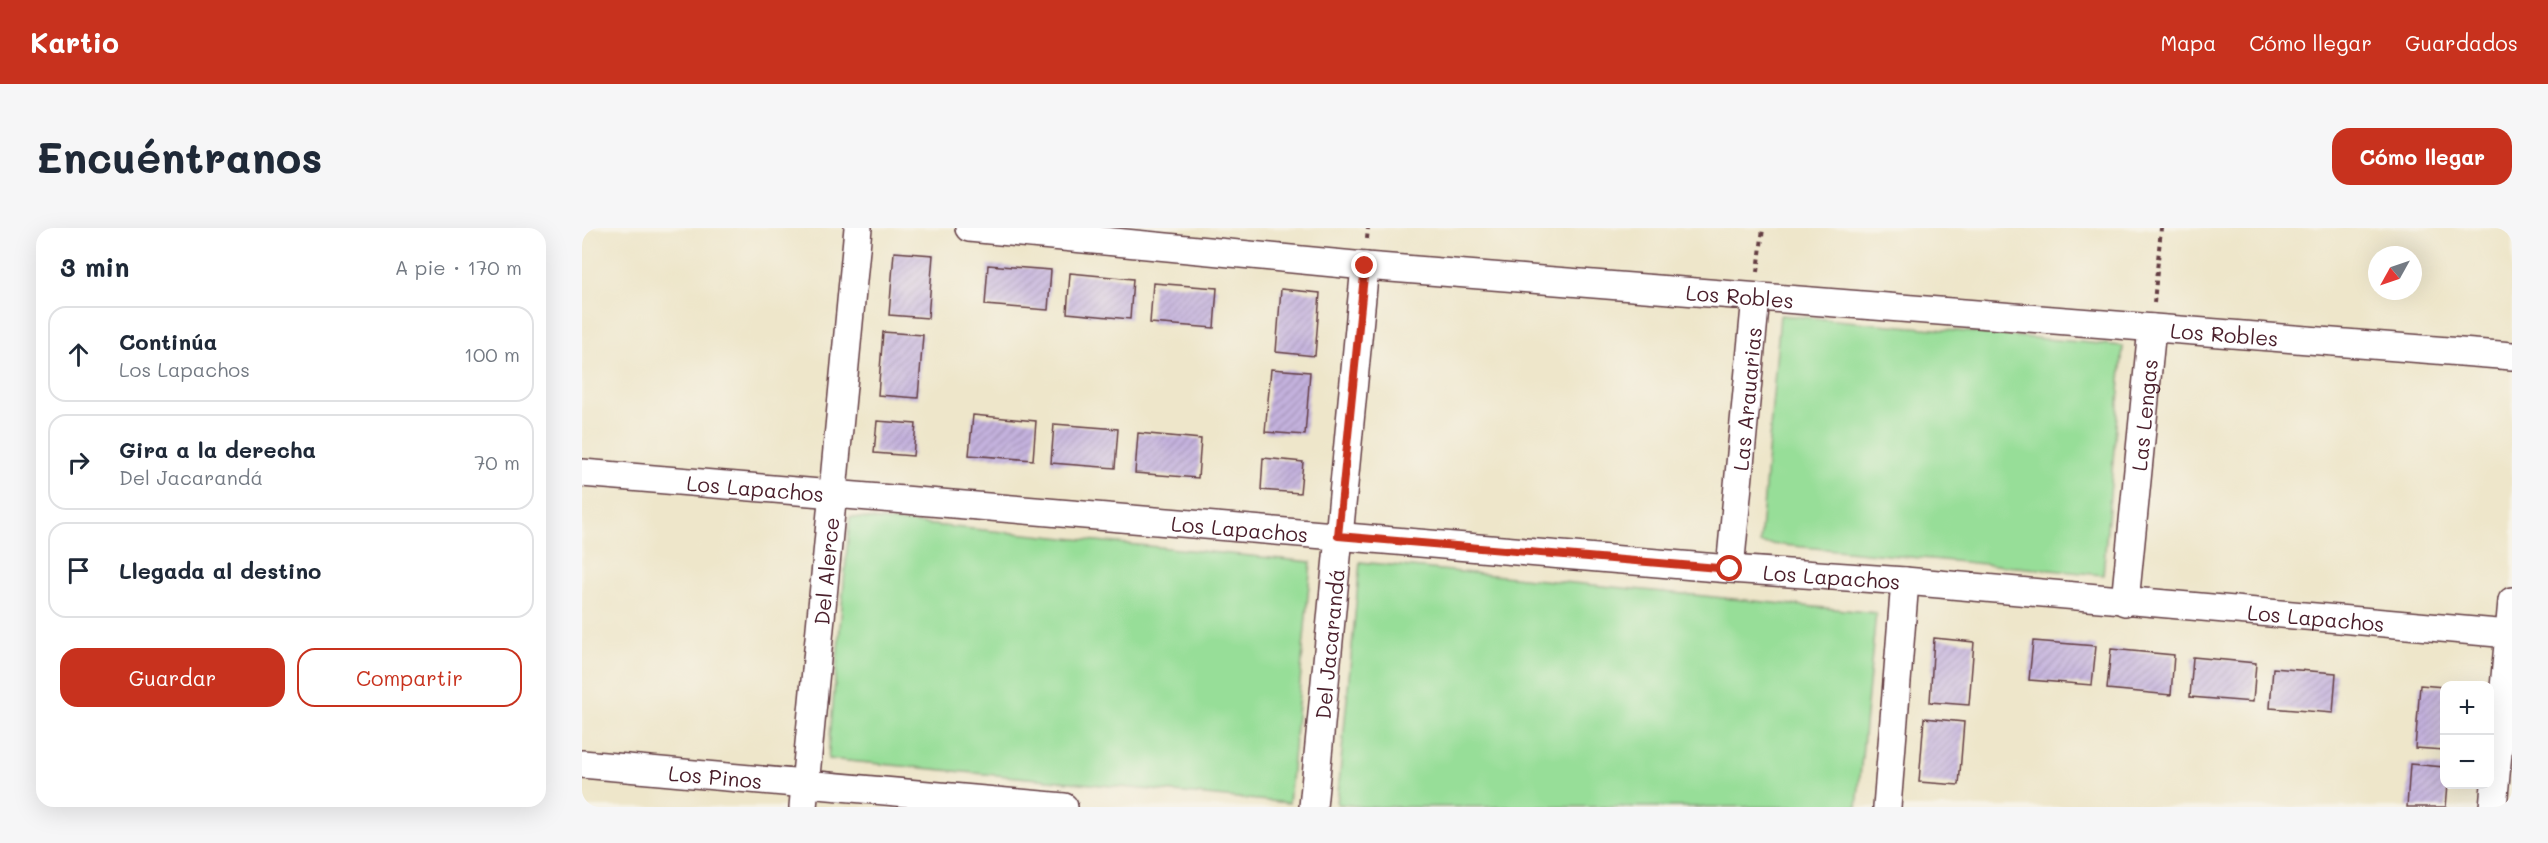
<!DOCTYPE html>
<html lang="es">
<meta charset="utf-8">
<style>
:root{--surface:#fff;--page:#f6f6f7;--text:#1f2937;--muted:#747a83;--line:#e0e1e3;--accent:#c8321e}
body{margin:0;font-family:Mali,sans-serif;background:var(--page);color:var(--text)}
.controls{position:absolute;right:18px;bottom:18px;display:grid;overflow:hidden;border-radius:12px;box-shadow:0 6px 24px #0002}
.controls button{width:54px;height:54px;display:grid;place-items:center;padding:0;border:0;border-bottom:2px solid var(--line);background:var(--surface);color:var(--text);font:30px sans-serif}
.compass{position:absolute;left:1786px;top:18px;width:54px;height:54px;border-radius:50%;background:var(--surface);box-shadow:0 6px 24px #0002;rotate:230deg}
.stop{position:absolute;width:18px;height:18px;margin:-14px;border:4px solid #c8321e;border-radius:50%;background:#fff}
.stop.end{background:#c8321e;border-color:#fff;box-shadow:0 2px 6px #0008}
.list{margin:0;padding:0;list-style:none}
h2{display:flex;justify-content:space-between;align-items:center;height:78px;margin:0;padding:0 24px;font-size:26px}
h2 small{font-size:20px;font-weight:400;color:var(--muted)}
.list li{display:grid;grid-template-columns:39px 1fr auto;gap:18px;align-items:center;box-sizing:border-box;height:96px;margin:0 12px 12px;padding:0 12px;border:2px solid var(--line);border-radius:18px}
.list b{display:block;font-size:22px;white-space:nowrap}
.list p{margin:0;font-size:20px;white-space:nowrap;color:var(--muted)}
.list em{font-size:20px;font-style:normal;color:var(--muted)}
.actions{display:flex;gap:12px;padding:18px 24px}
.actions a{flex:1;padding:14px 0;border:2px solid var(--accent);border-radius:18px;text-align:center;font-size:21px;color:var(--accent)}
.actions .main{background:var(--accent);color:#fff}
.icon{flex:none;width:33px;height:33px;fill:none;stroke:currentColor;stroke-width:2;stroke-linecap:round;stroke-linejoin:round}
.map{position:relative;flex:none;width:1930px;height:579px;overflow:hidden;border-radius:18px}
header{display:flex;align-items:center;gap:36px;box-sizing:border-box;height:84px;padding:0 30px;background:var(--accent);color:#fff}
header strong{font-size:28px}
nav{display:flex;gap:33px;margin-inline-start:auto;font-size:21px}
.intro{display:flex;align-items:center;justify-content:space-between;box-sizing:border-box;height:144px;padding:0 36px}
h1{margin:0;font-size:42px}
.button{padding:15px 27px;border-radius:18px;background:var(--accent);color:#fff;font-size:21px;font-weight:700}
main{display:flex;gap:36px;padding:0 36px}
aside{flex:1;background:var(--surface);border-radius:18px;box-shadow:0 6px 24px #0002}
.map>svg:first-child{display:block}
.green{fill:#97de98;stroke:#707e62;stroke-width:1.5}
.building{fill:url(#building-hatch)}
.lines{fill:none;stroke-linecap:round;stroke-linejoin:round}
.minor-casing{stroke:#633d43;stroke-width:30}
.path{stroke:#633d43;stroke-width:4;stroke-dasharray:4.5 4.5;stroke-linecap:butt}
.minor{stroke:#fff;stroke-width:27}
.route{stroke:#c8321e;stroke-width:8}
.labels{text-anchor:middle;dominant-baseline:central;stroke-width:4.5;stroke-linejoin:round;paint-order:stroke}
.street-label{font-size:21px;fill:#4a1f2b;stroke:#f7f3e8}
</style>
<header>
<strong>Kartio</strong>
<nav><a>Mapa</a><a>Cómo llegar</a><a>Guardados</a></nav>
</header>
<div class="intro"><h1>Encuéntranos</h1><a class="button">Cómo llegar</a></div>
<main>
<aside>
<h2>3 min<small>A pie · 170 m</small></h2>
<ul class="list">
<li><svg class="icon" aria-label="ahead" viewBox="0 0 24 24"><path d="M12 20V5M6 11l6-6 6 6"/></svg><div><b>Continúa</b><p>Los Lapachos</p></div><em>100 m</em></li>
<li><svg class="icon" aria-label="right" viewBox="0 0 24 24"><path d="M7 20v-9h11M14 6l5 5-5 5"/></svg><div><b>Gira a la derecha</b><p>Del Jacarandá</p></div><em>70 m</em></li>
<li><svg class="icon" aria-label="arrive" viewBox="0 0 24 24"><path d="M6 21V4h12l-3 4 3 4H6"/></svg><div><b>Llegada al destino</b></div></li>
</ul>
<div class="actions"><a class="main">Guardar</a><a>Compartir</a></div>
</aside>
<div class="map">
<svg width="1930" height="579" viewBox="0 0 1930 579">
<defs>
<pattern id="building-hatch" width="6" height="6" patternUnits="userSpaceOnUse" patternTransform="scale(1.5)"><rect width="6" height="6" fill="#c4b2de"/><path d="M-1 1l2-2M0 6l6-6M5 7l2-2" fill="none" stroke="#a190b4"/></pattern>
</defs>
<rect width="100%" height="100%" fill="#f7f3e8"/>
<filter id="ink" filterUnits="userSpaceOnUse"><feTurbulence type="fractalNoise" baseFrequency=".0167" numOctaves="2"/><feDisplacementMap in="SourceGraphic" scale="12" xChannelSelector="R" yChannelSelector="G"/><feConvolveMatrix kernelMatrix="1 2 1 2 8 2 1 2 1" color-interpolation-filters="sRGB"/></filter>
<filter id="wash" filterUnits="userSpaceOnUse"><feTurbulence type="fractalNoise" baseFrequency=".008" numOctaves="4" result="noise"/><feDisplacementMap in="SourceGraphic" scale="24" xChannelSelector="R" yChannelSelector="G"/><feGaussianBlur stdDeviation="1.35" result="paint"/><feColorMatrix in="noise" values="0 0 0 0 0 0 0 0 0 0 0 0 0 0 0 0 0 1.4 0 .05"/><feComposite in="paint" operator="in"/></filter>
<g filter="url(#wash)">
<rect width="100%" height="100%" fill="#eee6ca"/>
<!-- green -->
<path class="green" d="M1198 87 1541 118 1521 347 1178 315Z
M268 289 729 334 707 575 246 531Z
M778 334 1294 385 1275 579H782L755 576Z"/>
<g id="blocks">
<!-- building -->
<path class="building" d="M312 24 351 27 346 90 307 87Z
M406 37 469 42 466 82 403 77Z
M488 45 551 51 548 91 485 85Z
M571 55 635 60 632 100 568 95Z
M699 61 738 65 733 128 694 124Z
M301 104 341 107 336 170 296 167Z
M689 141 728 144 723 207 683 204Z
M391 187 454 193 451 232 387 227Z
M295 193 334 196 331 228 292 225Z
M472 196 536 201 533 240 469 235Z
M556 205 619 211 616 250 553 245Z
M681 230 721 234 718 265 679 262Z
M1352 410 1392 414 1387 477 1348 474Z
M1451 413 1514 418 1510 457 1447 452Z
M1529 421 1592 427 1589 467 1525 461Z
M1611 429 1674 435 1671 474 1608 469Z
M1691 440 1754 445 1751 485 1688 480Z
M1838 457 1862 459V522L1833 520Z
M1342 490 1382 494 1377 557 1337 554Z
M1828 536 1862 539V556H1866L1864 579H1825Z"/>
</g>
</g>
<g filter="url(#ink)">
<use href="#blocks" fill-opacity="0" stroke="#633d43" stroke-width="1.5"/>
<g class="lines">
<!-- minor casing -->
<g class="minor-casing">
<g id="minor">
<path id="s1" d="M387 0 783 38 1930 128"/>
<path id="s2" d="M0 245 1148 341 1323 353 1927 406"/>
<path id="s3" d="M1148 341 1174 69"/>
<path id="s4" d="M1543 374 1570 100"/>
<path id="s5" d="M0 536 482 579"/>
<path id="s6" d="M221 579 276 0"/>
<path id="s7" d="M731 579 783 38"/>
<path d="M1305 579 1323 353"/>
<path d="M1911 579 1930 373"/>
</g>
</g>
<!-- path -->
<path class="path" d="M785 11 786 0
M1176 44 1181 0
M1572 75 1579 0"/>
<!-- minor -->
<use href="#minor" class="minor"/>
</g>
</g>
<g class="lines" filter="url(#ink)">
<!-- route -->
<path class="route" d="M783 38 756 308 1148 341"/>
</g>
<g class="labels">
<!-- street labels -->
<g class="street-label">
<text stroke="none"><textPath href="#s1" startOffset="774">Los Robles</textPath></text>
<text stroke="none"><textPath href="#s1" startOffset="1260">Los Robles</textPath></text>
<text stroke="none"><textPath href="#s3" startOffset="171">Las Arauarias</textPath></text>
<text stroke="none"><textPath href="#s4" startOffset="188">Las Lengas</textPath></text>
<text stroke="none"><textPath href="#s2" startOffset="174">Los Lapachos</textPath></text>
<text stroke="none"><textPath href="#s2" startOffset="660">Los Lapachos</textPath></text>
<text stroke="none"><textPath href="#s6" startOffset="237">Del Alerce</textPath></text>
<text stroke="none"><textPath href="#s2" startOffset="1254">Los Lapachos</textPath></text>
<text stroke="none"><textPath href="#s2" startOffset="1740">Los Lapachos</textPath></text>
<text stroke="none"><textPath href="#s7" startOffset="164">Del Jacarandá</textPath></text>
<text stroke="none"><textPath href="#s5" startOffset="134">Los Pinos</textPath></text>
</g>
</g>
</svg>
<div class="controls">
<button>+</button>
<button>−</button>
</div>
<svg class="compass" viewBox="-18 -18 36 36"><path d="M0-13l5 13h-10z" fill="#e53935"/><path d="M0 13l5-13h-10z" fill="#747a83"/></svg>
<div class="stop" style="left:1148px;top:341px"></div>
<div class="stop end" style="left:783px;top:38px"></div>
</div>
</main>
